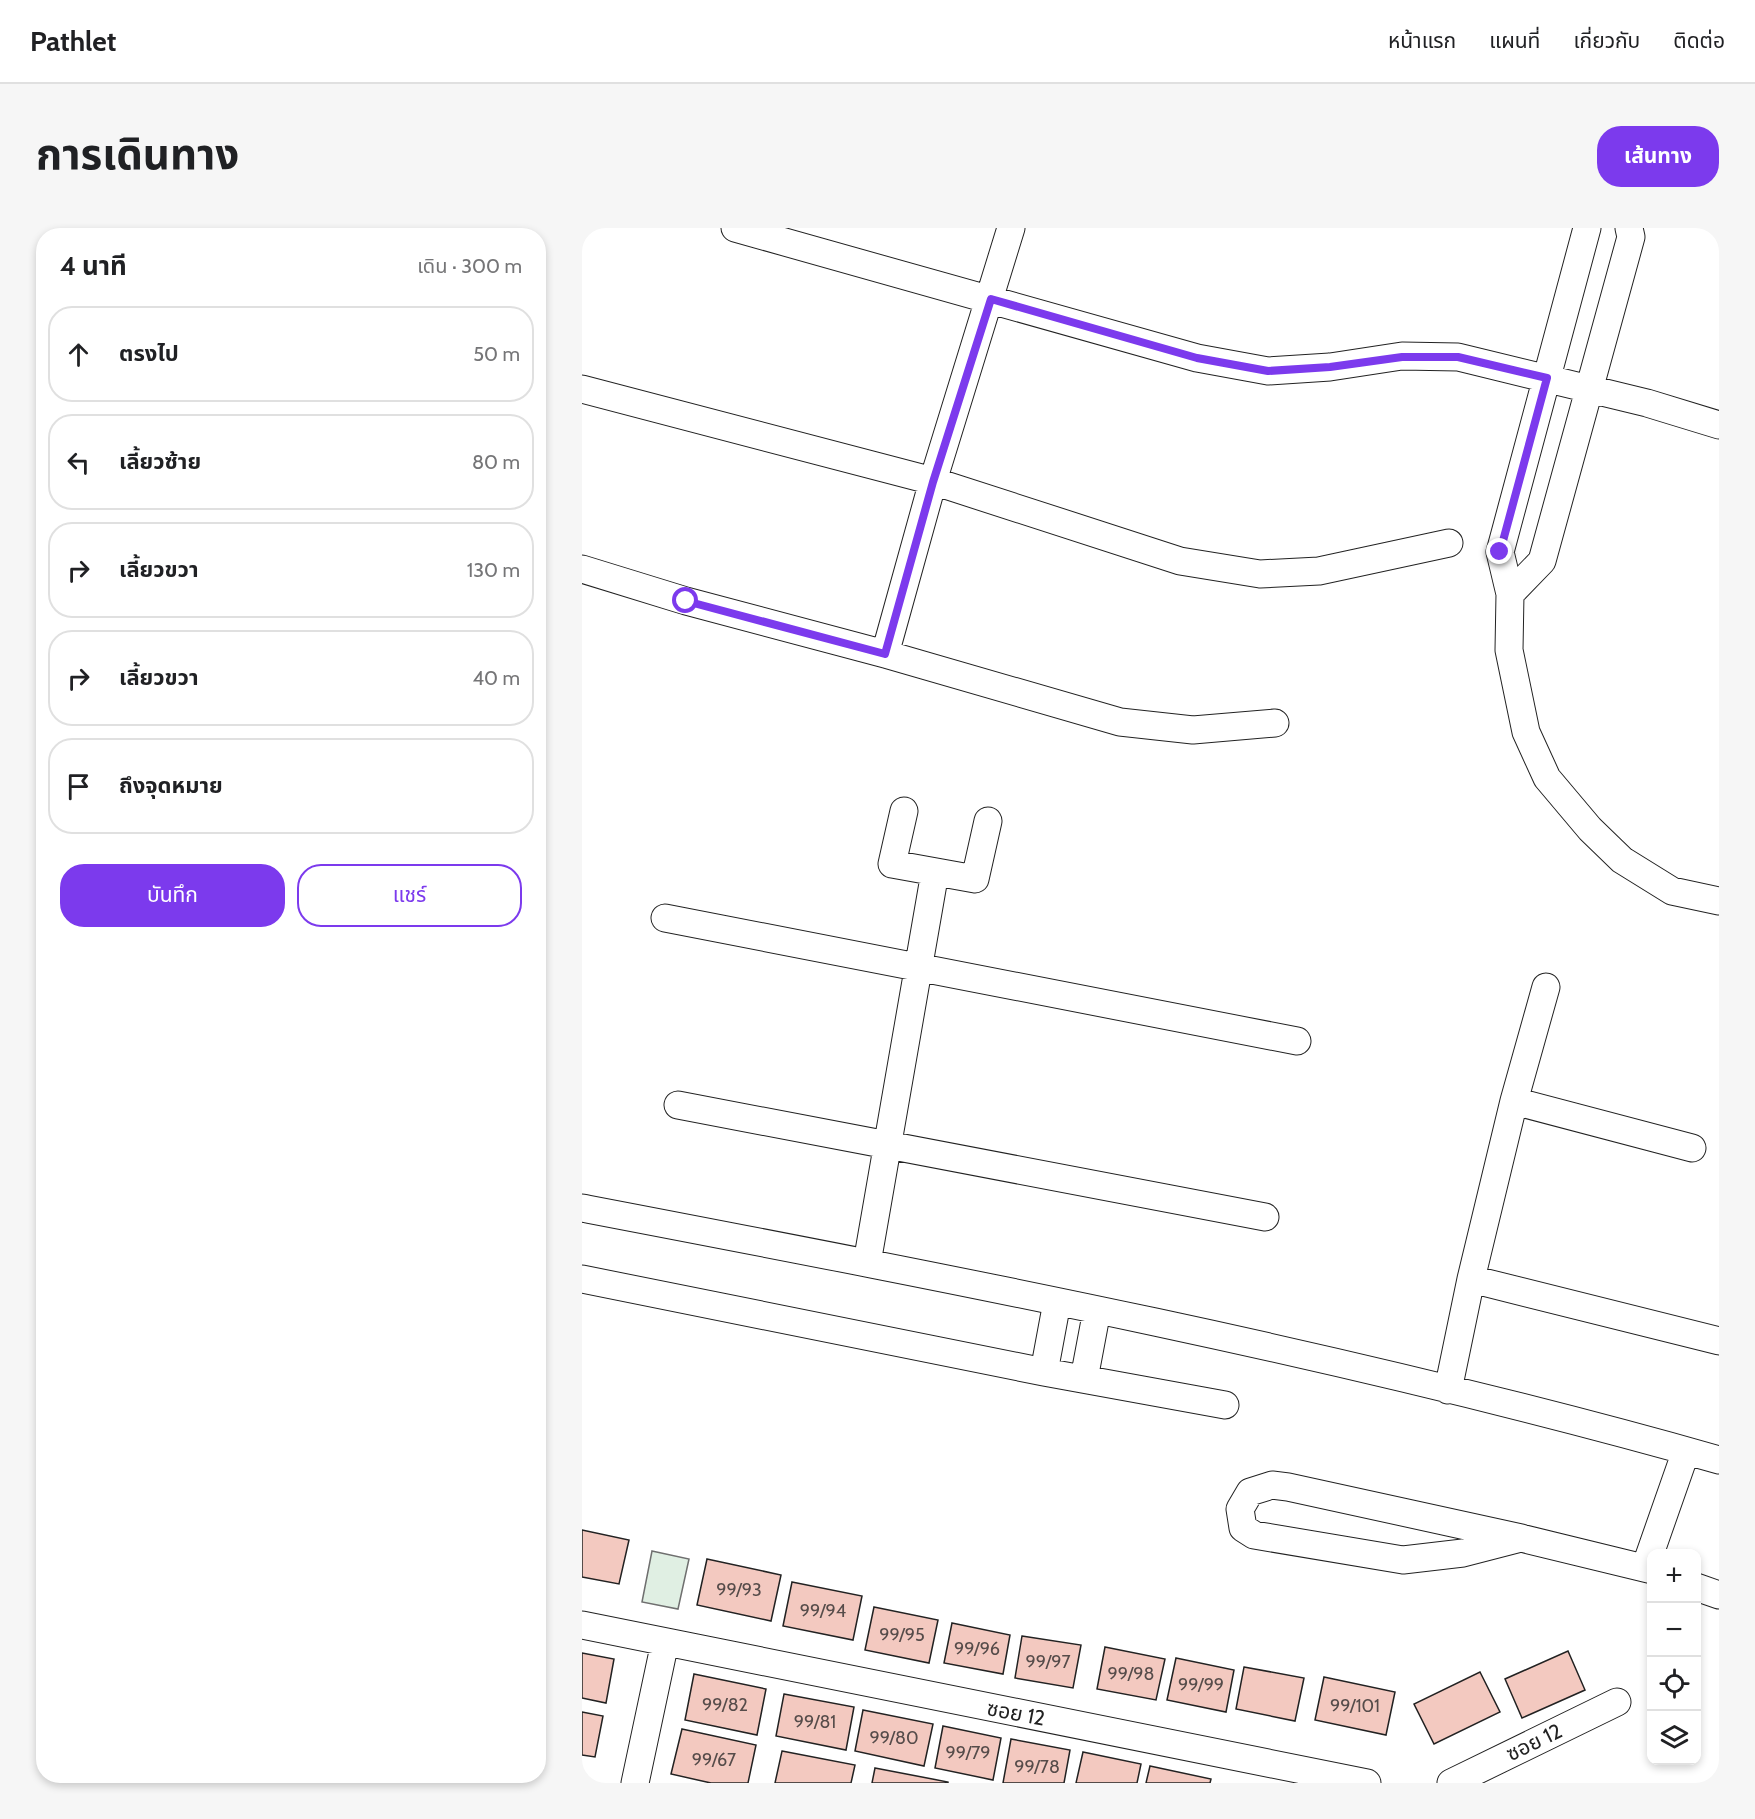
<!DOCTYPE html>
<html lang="th">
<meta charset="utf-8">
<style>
:root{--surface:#fff;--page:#f6f6f6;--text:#202124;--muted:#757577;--line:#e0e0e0;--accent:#7c3aed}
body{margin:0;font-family:Cabin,"Noto Sans Thai",sans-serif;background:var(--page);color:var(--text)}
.controls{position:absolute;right:18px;bottom:18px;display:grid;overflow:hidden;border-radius:12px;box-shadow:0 3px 9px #0003}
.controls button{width:54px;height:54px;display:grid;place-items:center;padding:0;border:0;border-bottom:2px solid var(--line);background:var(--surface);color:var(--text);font:30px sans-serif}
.stop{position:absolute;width:18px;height:18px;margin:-14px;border:4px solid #7c3aed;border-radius:50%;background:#fff}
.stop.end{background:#7c3aed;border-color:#fff;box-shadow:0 2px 6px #0008}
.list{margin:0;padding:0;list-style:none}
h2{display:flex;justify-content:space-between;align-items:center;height:78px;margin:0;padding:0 24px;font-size:26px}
h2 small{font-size:20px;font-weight:400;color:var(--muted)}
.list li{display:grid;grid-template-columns:39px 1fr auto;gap:18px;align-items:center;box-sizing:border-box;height:96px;margin:0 12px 12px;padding:0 12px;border:2px solid var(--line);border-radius:24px}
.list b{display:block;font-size:22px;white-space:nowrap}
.list em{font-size:20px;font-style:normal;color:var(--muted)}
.actions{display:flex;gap:12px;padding:18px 24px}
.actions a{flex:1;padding:14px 0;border:2px solid var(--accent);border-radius:24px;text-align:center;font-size:21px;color:var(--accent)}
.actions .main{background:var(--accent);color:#fff}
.icon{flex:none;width:33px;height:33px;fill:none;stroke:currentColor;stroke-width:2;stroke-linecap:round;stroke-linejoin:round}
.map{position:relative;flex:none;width:1137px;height:1555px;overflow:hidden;border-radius:24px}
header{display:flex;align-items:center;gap:36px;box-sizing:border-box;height:84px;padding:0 30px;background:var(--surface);border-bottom:2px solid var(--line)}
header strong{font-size:28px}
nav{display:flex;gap:33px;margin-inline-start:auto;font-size:21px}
.intro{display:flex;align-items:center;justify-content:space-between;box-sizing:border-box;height:144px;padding:0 36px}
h1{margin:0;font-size:42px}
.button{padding:15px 27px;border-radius:24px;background:var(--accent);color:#fff;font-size:21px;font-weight:700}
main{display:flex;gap:36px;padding:0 36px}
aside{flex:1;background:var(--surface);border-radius:24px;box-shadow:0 3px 9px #0003}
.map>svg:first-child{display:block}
.green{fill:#e0efe3;stroke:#6f6f6f;stroke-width:1.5}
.building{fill:#f3c9c0;stroke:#222;stroke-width:1.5}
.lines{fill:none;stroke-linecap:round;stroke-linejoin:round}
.street-casing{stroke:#222;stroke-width:29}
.street{stroke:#fff;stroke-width:27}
.route{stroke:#7c3aed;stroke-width:8}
.labels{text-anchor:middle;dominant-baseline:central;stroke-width:4.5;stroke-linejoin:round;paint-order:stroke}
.number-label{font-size:18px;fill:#564c4a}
.street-label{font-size:21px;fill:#222;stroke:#fff}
</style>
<header>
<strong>Pathlet</strong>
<nav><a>หน้าแรก</a><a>แผนที่</a><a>เกี่ยวกับ</a><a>ติดต่อ</a></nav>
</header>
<div class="intro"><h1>การเดินทาง</h1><a class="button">เส้นทาง</a></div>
<main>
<aside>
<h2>4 นาที<small>เดิน · 300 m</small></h2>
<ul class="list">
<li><svg class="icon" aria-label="ahead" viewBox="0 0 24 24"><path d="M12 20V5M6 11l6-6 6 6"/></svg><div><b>ตรงไป</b></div><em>50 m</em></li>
<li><svg class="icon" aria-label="left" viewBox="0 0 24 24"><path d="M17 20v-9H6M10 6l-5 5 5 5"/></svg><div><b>เลี้ยวซ้าย</b></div><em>80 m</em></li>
<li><svg class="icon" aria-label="right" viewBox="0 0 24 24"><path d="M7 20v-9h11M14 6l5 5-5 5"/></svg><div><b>เลี้ยวขวา</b></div><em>130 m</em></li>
<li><svg class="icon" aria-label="right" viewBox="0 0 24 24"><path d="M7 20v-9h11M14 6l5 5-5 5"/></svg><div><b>เลี้ยวขวา</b></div><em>40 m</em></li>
<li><svg class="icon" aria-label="arrive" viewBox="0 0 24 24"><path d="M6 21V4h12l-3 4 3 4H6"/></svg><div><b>ถึงจุดหมาย</b></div></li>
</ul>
<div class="actions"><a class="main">บันทึก</a><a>แชร์</a></div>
</aside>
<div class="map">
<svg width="1137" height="1555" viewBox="0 0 1137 1555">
<rect width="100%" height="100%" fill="#fff"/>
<!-- green -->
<path class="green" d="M70 1323 107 1331 96 1381 60 1374Z"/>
<!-- building -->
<path class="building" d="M0 1302 47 1312 37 1356 0 1349Z
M125 1331 199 1347 189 1393 115 1377Z
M210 1354 280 1368 271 1412 201 1398Z
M292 1379 356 1392 347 1435 283 1422Z
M370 1395 428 1407 421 1446 362 1435Z
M440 1408 499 1417 491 1460 433 1450Z
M523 1419 583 1431 574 1472 515 1461Z
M986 1423 1003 1462 940 1490 923 1451Z
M0 1425 32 1431 24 1475 0 1470Z
M594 1430 652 1442 644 1484 585 1472Z
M662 1439 722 1450 713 1493 654 1481Z
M898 1444 918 1484 852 1516 832 1476Z
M112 1446 184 1461 175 1507 103 1492Z
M742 1449 813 1464 804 1507 733 1492Z
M202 1466 272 1479 264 1522 194 1508Z
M281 1482 351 1496 342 1538 273 1523Z
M0 1484 21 1488 13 1529 0 1527Z
M361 1498 419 1510 411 1552 353 1540Z
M100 1501 174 1517 166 1555H129L89 1546Z
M429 1511 488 1522 482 1555H421Z
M200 1523 273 1537 269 1555H193Z
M501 1524 559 1536 555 1555H494Z
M568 1538 629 1551 628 1555H564Z
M293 1540 366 1554V1555H290Z"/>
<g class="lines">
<!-- street casing -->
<g class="street-casing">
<path id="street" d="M153 0 615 130 686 143 748 139 820 128 876 129 1065 175 1137 197
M1005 0 918 324 928 366 927 422 944 504 965 550 1008 601 1040 632 1090 663 1137 673
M0 161 351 253 598 333 678 346 737 343 867 315
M0 341 104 373 303 426 538 494 611 502 693 495
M928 366 960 333 1049 9 1047 0
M303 426 351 253 429 0
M322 583 310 636 393 651 406 593
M83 690 715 813
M932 873 964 759
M96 877 683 989
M0 980C381 1053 763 1126 1137 1232
M285 1035 353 644
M0 1051 462 1144 643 1177
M889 1051 1137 1113
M462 1144 475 1074
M502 1151 515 1082
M866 1162 889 1051 932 873 1110 920
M690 1257 706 1259 939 1310 881 1325 821 1332 672 1307 661 1300 658 1281 668 1264Z
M939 1310 1070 1342
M1063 1340 1104 1223
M1114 1359 1137 1367
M0 1397 785 1555
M53 1555 83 1414
M869 1555 1035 1474"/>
</g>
<!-- street -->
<use href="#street" class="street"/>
</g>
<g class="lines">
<!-- route -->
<path class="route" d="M104 373 303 426 351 254 409 71 615 130 686 143 748 139 820 129H876L965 150 918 324"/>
</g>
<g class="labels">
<!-- number labels -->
<g class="number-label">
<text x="157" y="1362">99/93</text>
<text x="241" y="1383">99/94</text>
<text x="320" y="1407">99/95</text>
<text x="395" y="1421">99/96</text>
<text x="466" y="1434">99/97</text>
<text x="549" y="1446">99/98</text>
<text x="619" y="1457">99/99</text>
<text x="143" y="1477">99/82</text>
<text x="773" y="1478">99/101</text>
<text x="233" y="1494">99/81</text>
<text x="312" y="1510">99/80</text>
<text x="386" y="1525">99/79</text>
<text x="132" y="1532">99/67</text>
<text x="455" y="1539">99/78</text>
</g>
<!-- street labels -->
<g class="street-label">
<text transform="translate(434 1485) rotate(11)">ซอย 12</text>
<text transform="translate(952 1514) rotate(-26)">ซอย 12</text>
</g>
</g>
</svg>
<div class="controls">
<button>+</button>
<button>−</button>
<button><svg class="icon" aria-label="locate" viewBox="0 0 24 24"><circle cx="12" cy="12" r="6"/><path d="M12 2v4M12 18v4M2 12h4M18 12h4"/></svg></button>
<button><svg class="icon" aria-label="layers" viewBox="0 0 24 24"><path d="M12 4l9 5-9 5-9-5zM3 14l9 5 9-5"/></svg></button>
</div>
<div class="stop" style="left:104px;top:373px"></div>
<div class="stop end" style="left:918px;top:324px"></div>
</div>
</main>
